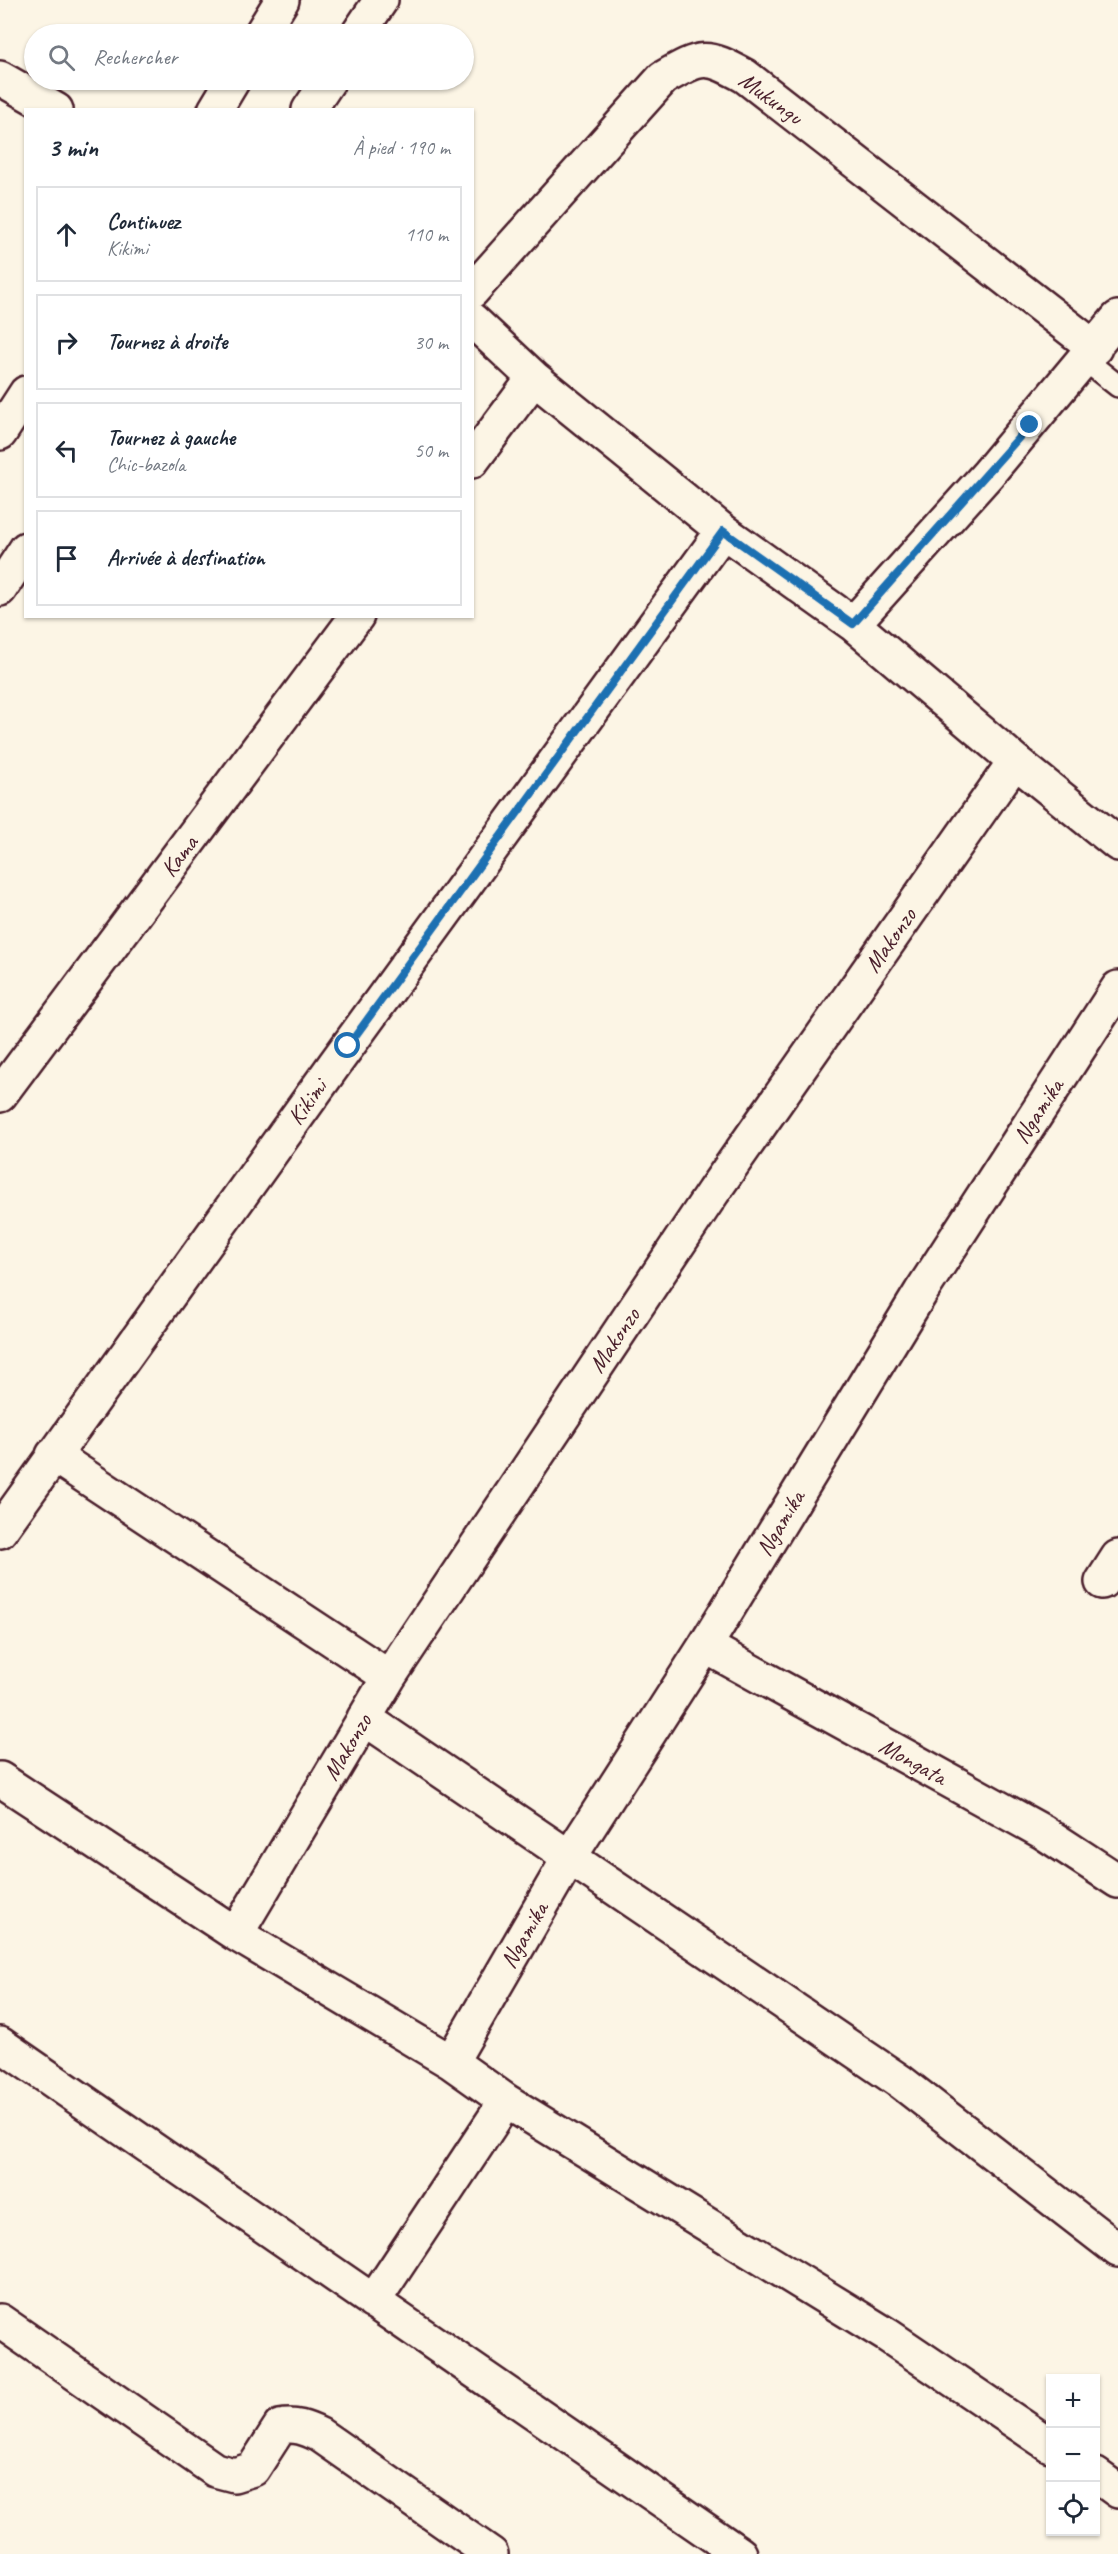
<!DOCTYPE html>
<html lang="fr">
<meta charset="utf-8">
<style>
:root{--surface:#fff;--page:#f2f2f3;--text:#1f2937;--muted:#747a83;--line:#e0e1e3}
body{margin:0;font-family:Caveat,sans-serif;background:var(--page);color:var(--text)}
.controls{position:absolute;right:18px;bottom:18px;display:grid;overflow:hidden;border-radius:0px;box-shadow:0 2px 4px #0004}
.controls button{width:54px;height:54px;display:grid;place-items:center;padding:0;border:0;border-bottom:2px solid var(--line);background:var(--surface);color:var(--text);font:30px sans-serif}
.stop{position:absolute;width:18px;height:18px;margin:-14px;border:4px solid #1f6fb2;border-radius:50%;background:#fff}
.stop.end{background:#1f6fb2;border-color:#fff;box-shadow:0 2px 6px #0008}
.list{margin:0;padding:0;list-style:none}
h2{display:flex;justify-content:space-between;align-items:center;height:78px;margin:0;padding:0 24px;font-size:26px}
h2 small{font-size:20px;font-weight:400;color:var(--muted)}
.list li{display:grid;grid-template-columns:39px 1fr auto;gap:18px;align-items:center;box-sizing:border-box;height:96px;margin:0 12px 12px;padding:0 12px;border:2px solid var(--line);border-radius:0px}
.list b{display:block;font-size:22px;white-space:nowrap}
.list p{margin:0;font-size:20px;white-space:nowrap;color:var(--muted)}
.list em{font-size:20px;font-style:normal;color:var(--muted)}
.icon{flex:none;width:33px;height:33px;fill:none;stroke:currentColor;stroke-width:2;stroke-linecap:round;stroke-linejoin:round}
.map{position:relative;flex:none;width:1118px;height:2554px;overflow:hidden}
.search{position:absolute;background:var(--surface);box-shadow:0 2px 4px #0004;left:24px;top:24px;width:450px;height:66px;display:flex;align-items:center;gap:15px;box-sizing:border-box;padding:0 21px;border-radius:33px;color:var(--muted);font-size:22px}
.panel{position:absolute;background:var(--surface);box-shadow:0 2px 4px #0004;left:24px;top:108px;width:450px;height:510px;border-radius:0px}
.map>svg:first-child{display:block}
.lines{fill:none;stroke-linecap:round;stroke-linejoin:round}
.lane-casing{stroke:#4a1f2b;stroke-width:26}
.street-casing{stroke:#4a1f2b;stroke-width:38}
.highway-casing{stroke:#4a1f2b;stroke-width:38}
.lane{stroke:#fcf5e5;stroke-width:21}
.street{stroke:#fcf5e5;stroke-width:33}
.highway{stroke:#fcf5e5;stroke-width:33}
.route{stroke:#1f6fb2;stroke-width:8}
.labels{text-anchor:middle;dominant-baseline:central;stroke-width:5;stroke-linejoin:round;paint-order:stroke}
.street-label{font-size:24px;fill:#4a1f2b;stroke:#fcf5e5}
</style>
<div class="map">
<svg width="1118" height="2554" viewBox="0 0 1118 2554">
<rect width="100%" height="100%" fill="#fcf5e5"/>
<filter id="ink" filterUnits="userSpaceOnUse"><feTurbulence type="fractalNoise" baseFrequency=".0167" numOctaves="2"/><feDisplacementMap in="SourceGraphic" scale="12" xChannelSelector="R" yChannelSelector="G"/><feConvolveMatrix kernelMatrix="1 2 1 2 8 2 1 2 1" color-interpolation-filters="sRGB"/></filter>
<g filter="url(#ink)">
<g class="lines">
<!-- lane casing -->
<g class="lane-casing">
<path id="lane" d="M1085 360 1118 386"/>
</g>
<!-- street casing -->
<g class="street-casing">
<path id="street" d="M0 78 56 110
M472 291 663 78C702 56 705 54 745 76L1095 348
M472 320 534 378 723 531 853 624 1015 761 1118 844
M472 461 534 378
M853 624 988 474 1118 318
M0 1095 357 616
M53 1455 389 1677
M0 1531 334 1065 723 531
M1102 1582 1118 1557
M705 1646 1043 1832 1118 1881
M364 1718 901 2082 1118 2250
M0 1779 236 1934 451 2062 506 2101 887 2335 1050 2445
M236 1934 389 1677 713 1192 1015 761
M0 2044 740 2554
M451 2062 569 1858 705 1646 921 1292 1118 988
M373 2302 506 2101
M0 2321 215 2470 234 2475 253 2469 280 2427C295 2424 306 2428 320 2435L491 2554
M1096 2475 1118 2491"/>
</g>
<!-- highway casing -->
<g class="highway-casing">
<path id="highway" d="M261 34 282 0
M358 34 381 0
M215 110 233 80
M309 110 329 80
M0 433 26 393
M0 589 26 549"/>
</g>
<!-- lane -->
<use href="#lane" class="lane"/>
<!-- street -->
<use href="#street" class="street"/>
<!-- highway -->
<use href="#highway" class="highway"/>
</g>
</g>
<g class="lines" filter="url(#ink)">
<!-- route -->
<path class="route" d="M348 1046 723 531 853 624 1030 425"/>
</g>
<g class="labels">
<!-- street labels -->
<g class="street-label">
<text transform="translate(771 98) rotate(36)">Mukungu</text>
<text transform="translate(179 856) rotate(-53)">Kama</text>
<text transform="translate(890 940) rotate(-55)">Makonzo</text>
<text transform="translate(307 1102) rotate(-54)">Kikimi</text>
<text transform="translate(1038 1111) rotate(-57)">Ngamika</text>
<text transform="translate(614 1340) rotate(-56)">Makonzo</text>
<text transform="translate(780 1523) rotate(-59)">Ngamika</text>
<text transform="translate(347 1747) rotate(-59)">Makonzo</text>
<text transform="translate(913 1761) rotate(29)">Mongata</text>
<text transform="translate(524 1935) rotate(-60)">Ngamika</text>
</g>
</g>
</svg>
<div class="controls">
<button>+</button>
<button>−</button>
<button><svg class="icon" aria-label="locate" viewBox="0 0 24 24"><circle cx="12" cy="12" r="6"/><path d="M12 2v4M12 18v4M2 12h4M18 12h4"/></svg></button>
</div>
<div class="stop" style="left:348px;top:1046px"></div>
<div class="stop end" style="left:1030px;top:425px"></div>
<div class="search"><svg class="icon" aria-label="search" viewBox="0 0 24 24"><circle cx="10" cy="10" r="6"/><path d="M15 15l6 6"/></svg>Rechercher</div>
<section class="panel">
<h2>3 min<small>À pied · 190 m</small></h2>
<ul class="list">
<li><svg class="icon" aria-label="ahead" viewBox="0 0 24 24"><path d="M12 20V5M6 11l6-6 6 6"/></svg><div><b>Continuez</b><p>Kikimi</p></div><em>110 m</em></li>
<li><svg class="icon" aria-label="right" viewBox="0 0 24 24"><path d="M7 20v-9h11M14 6l5 5-5 5"/></svg><div><b>Tournez à droite</b></div><em>30 m</em></li>
<li><svg class="icon" aria-label="left" viewBox="0 0 24 24"><path d="M17 20v-9H6M10 6l-5 5 5 5"/></svg><div><b>Tournez à gauche</b><p>Chic-bazola</p></div><em>50 m</em></li>
<li><svg class="icon" aria-label="arrive" viewBox="0 0 24 24"><path d="M6 21V4h12l-3 4 3 4H6"/></svg><div><b>Arrivée à destination</b></div></li>
</ul>
</section>
</div>
